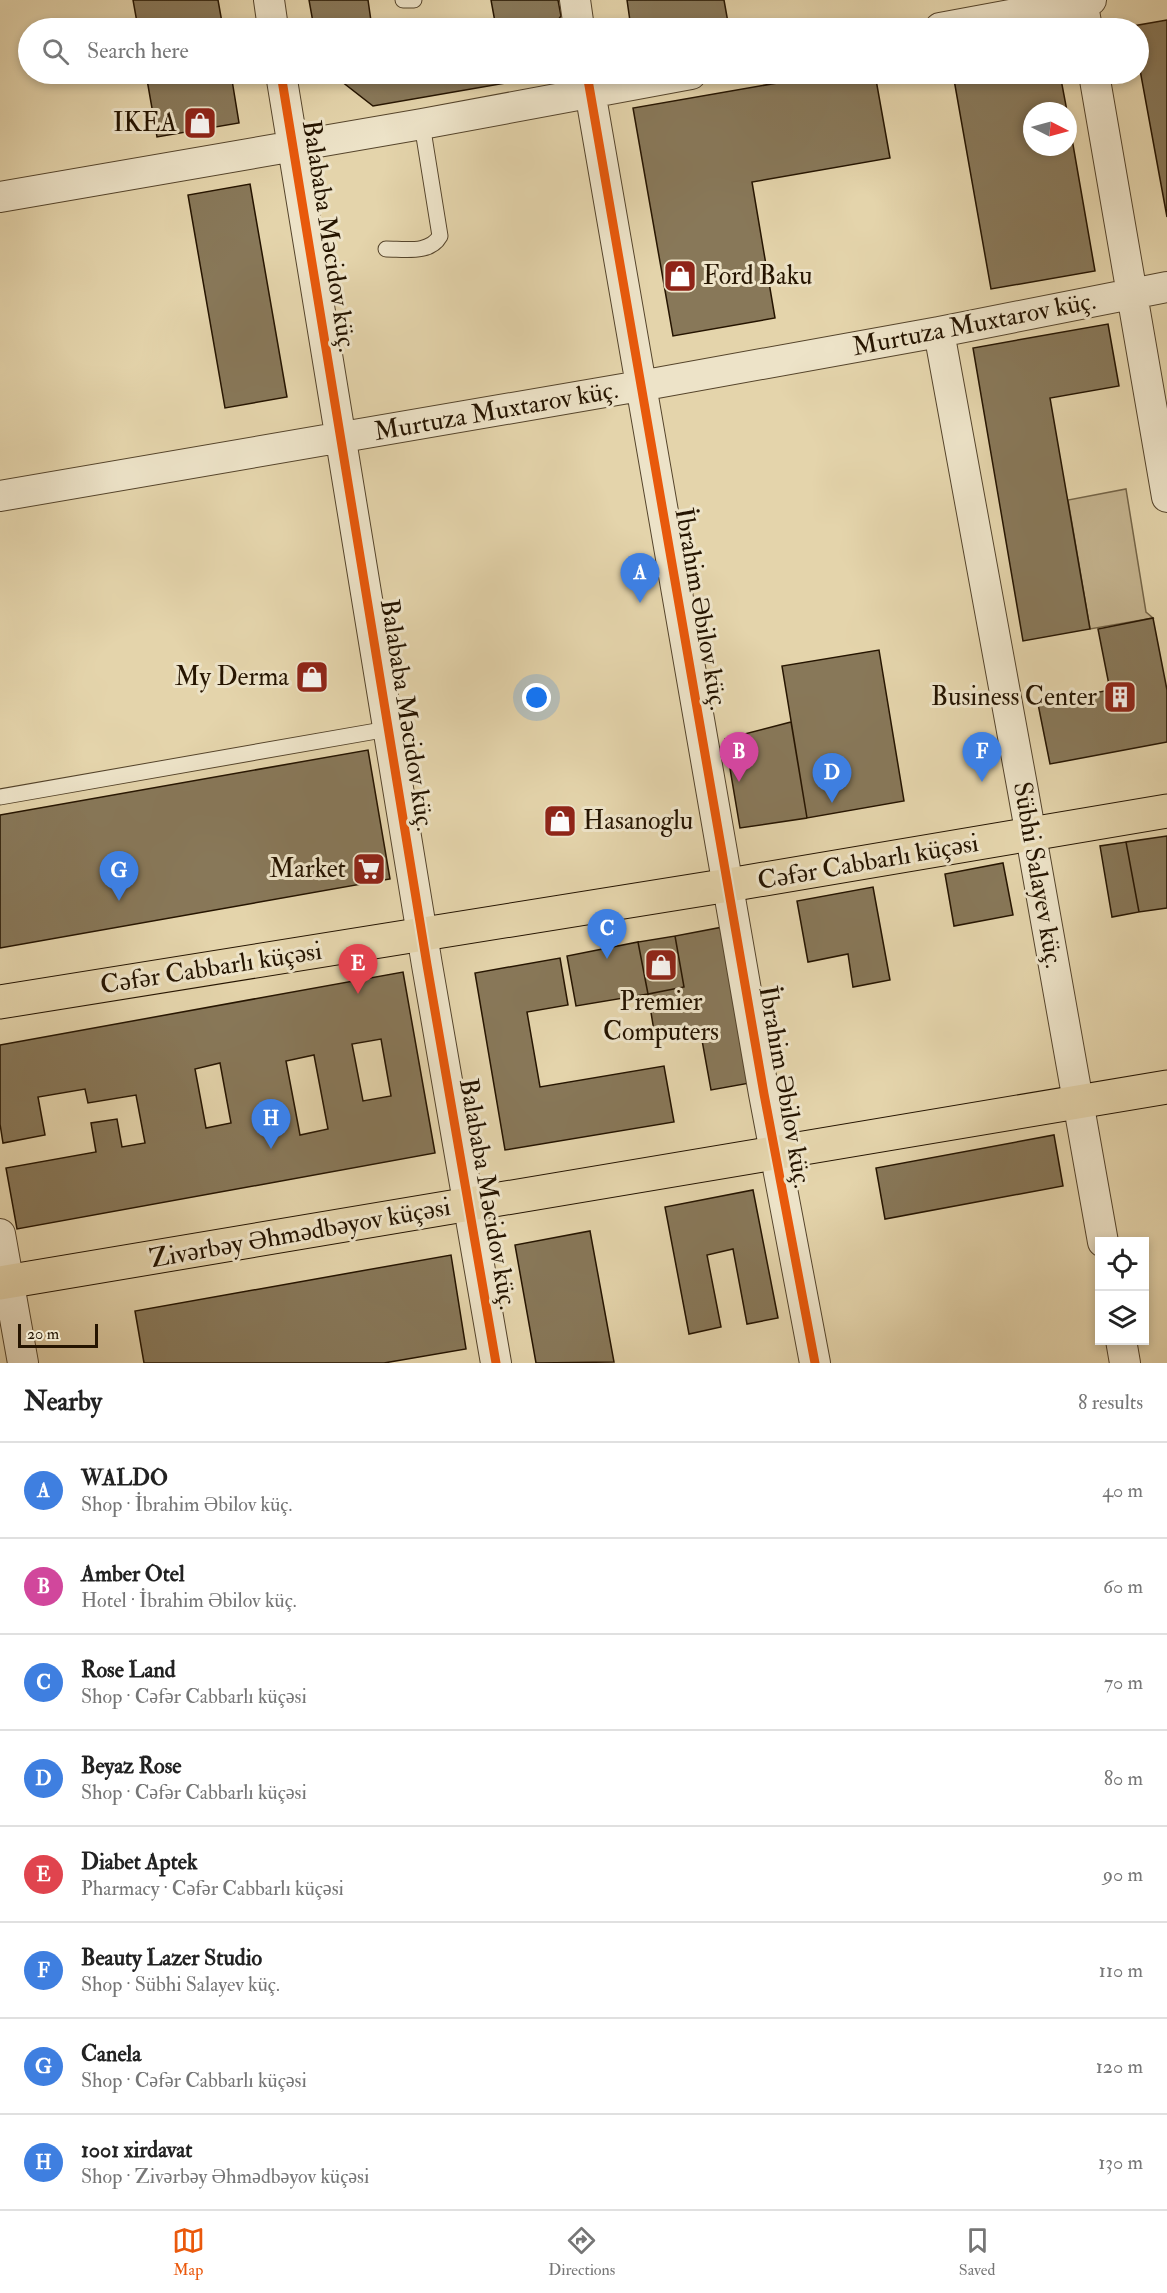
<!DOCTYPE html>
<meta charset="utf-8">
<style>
:root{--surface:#fff;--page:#f2f2f2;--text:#222;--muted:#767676;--line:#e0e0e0;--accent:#ea580c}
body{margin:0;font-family:"IM FELL Double Pica",serif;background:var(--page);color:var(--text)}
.controls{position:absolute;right:18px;bottom:18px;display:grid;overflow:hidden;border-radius:0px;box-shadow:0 3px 9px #0003}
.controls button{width:54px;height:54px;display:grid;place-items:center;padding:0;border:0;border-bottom:2px solid var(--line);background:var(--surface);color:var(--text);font:30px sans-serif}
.compass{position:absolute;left:1023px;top:102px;width:54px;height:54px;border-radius:50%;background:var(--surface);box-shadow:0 3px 9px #0003;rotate:96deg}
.scale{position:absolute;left:18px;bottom:15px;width:80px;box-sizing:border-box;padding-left:6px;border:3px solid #251400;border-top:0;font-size:16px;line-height:21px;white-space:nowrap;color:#251400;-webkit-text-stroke:4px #ede3c8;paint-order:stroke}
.you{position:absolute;left:537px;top:698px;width:21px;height:21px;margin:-15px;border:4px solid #fff;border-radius:50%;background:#1a73e8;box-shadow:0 0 0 9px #1a73e833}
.badge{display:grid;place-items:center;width:39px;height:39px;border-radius:50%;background:var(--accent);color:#fff;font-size:20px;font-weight:700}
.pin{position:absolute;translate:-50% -50px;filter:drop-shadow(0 2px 3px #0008)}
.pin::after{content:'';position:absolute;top:32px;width:21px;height:18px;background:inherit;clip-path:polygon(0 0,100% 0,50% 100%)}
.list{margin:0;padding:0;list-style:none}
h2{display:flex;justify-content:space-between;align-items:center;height:78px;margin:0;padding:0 24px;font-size:26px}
h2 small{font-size:20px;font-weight:400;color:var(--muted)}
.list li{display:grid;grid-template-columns:39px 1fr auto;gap:18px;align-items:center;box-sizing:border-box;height:96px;padding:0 24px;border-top:2px solid var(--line)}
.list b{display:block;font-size:22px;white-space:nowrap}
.list p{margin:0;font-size:20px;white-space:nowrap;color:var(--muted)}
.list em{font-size:20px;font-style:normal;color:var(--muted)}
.icon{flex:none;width:33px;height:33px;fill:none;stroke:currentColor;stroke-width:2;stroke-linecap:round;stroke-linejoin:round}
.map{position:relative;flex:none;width:1167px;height:1363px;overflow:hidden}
.search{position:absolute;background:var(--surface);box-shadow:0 3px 9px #0003;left:18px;right:18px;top:18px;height:66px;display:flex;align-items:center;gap:15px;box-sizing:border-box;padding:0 21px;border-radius:33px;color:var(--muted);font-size:22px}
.sheet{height:846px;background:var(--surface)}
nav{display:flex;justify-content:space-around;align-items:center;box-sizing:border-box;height:84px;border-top:2px solid var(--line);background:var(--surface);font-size:16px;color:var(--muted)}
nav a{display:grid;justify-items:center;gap:3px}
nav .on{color:var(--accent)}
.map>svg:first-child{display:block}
.green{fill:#c4b38e;stroke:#746447;stroke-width:1.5}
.building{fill:#887859;stroke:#251400;stroke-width:1.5;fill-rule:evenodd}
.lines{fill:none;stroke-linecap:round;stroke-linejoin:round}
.service-casing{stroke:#55442b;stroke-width:17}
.minor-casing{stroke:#55442b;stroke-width:32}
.primary-casing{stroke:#251400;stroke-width:35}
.service{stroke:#ede3c8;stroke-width:15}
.minor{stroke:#ede3c8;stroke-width:30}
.primary{stroke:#e4d4ab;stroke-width:33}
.cycleway-casing{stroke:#ede3c8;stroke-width:13}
.cycleway{stroke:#e8590c;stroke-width:9}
.labels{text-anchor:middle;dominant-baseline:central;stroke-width:6;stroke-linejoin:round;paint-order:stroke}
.poi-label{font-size:26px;fill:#251400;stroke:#ede3c8;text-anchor:end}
.street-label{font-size:26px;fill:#251400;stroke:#ede3c8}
</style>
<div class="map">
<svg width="1167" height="1363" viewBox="0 0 1167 1363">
<rect width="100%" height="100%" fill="#e4d4ab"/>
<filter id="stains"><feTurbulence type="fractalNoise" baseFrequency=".00333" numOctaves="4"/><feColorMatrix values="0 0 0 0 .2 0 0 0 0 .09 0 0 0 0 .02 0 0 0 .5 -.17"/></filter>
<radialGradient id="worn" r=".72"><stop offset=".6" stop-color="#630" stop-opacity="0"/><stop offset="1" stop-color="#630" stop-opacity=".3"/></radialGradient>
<!-- green -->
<path class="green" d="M1126 489 1146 612 1153 618 1090 629 1068 500Z"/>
<!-- building -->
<path class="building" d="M133 0H218L223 28H138Z
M309 0H368L372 28H314Z
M491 0H558L561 16 552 28H457L495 22Z
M627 0H724L729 28H631Z
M1167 20V217L1138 59V28H1133V26Z
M146 74H231L239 123 157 137Z
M332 74H522L517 81 373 106Z
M829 74H875L890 158 752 182 775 318 673 336 633 108Z
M953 74H1060L1067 111H1032V147H1068V116L1095 271 991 289Z
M250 184 287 397 225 408 188 195Z
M1108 324 1119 386 1050 398 1090 629 1023 641 973 348Z
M1153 618 1167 690V742L1050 764 1038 704 1110 690 1098 629Z
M879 650 904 801 807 818 782 666Z
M791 722 807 818 740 828 725 739Z
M368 750 390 879 0 948V815Z
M1167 836V908L1139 912 1126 842Z
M1126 842 1139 912 1112 917 1100 846Z
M1003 863 1013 915 954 926 945 874Z
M873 887 890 980 853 987 848 954 808 962 797 901Z
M723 927 750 1083 711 1090 700 1029 655 1037 648 994 684 987 675 936Z
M675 936 684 987 648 994 638 942Z
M638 942 648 994 576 1006 567 956Z
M560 958 568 1005 527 1012 540 1087 664 1066 674 1122 505 1150 475 973Z
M403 972 435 1153 17 1229 6 1168 96 1152 91 1123 117 1119 122 1147 145 1143 136 1095 88 1103 85 1089 38 1097 45 1135 3 1143 0 1124V1045ZM381 1039 391 1096 363 1101 352 1044ZM314 1055 328 1129 300 1135 286 1061ZM220 1063 231 1123 206 1128 195 1069Z
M1054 1135 1063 1186 885 1219 876 1168Z
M753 1190 778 1318 747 1324 733 1249 707 1255 721 1327 689 1334 665 1207Z
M590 1231 614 1362 536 1363 515 1245Z
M451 1255 466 1349 384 1363H144L135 1311Z"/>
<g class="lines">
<!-- service casing -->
<g class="service-casing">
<path id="service" d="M403 0H414
M386 249C405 249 430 254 440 236L422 124
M0 797 388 729"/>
</g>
<!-- minor casing -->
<g class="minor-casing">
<path id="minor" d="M269 0 273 28
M575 0 579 28
M1082 0 1087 28
M940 28 1091 0
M281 74 427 965 496 1363
M587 74 764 1094 815 1363
M1094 74 1167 497
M0 197 422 124 691 74
M939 332 1023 791 1103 1242
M0 496 640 386 939 332 1167 287
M0 1234 23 1363
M1121 1340 1125 1363"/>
</g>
<!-- primary casing -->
<g class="primary-casing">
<path id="primary" d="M0 1002 729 885 1167 811
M0 1283 1167 1087"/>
</g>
<!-- service -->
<use href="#service" class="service"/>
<!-- minor -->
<use href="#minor" class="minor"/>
<!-- primary -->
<use href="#primary" class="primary"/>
<!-- cycleway casing -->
<g class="cycleway-casing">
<path id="cycleway" d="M281 74 427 965 496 1363
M587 74 764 1094 815 1363"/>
</g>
<!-- cycleway -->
<use href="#cycleway" class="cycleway"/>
</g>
<!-- icons -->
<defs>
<g id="shop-square" transform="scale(1.725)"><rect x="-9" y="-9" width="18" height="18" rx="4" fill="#8f2418" stroke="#ede3c8"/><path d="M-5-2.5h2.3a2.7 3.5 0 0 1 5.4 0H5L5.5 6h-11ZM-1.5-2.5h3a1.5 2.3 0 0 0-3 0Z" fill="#fff"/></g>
<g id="building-square" transform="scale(1.725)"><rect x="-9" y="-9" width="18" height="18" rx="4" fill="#8f2418" stroke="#ede3c8"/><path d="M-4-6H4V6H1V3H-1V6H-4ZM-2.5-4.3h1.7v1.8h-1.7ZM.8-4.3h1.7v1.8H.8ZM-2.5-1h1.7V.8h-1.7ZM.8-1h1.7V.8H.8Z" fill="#fff"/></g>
<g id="supermarket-square" transform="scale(1.725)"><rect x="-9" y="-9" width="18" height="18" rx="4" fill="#8f2418" stroke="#ede3c8"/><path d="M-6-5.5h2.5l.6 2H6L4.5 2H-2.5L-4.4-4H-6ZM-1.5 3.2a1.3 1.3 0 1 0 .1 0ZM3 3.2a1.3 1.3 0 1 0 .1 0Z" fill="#fff"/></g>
</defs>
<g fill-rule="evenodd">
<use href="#shop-square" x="200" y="123"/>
<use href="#shop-square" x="680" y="276"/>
<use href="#shop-square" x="312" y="677"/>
<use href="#building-square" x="1120" y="697"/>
<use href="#shop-square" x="560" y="821"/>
<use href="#supermarket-square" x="369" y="869"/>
<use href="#shop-square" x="661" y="965"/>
</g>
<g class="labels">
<!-- poi labels -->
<g class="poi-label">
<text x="177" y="123">IKEA</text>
<text x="703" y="276" text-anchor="start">Ford Baku</text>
<text x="289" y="677">My Derma</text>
<text x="1097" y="697">Business Center</text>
<text x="583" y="821" text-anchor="start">Hasanoglu</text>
<text x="346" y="869">Market</text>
<text x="661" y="1002" text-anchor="middle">Premier<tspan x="661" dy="30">Computers</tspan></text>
</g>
<!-- street labels -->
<g class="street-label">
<text transform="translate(329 236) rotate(81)">Balababa Məcidov küç.</text>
<text transform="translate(974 324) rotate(-11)">Murtuza Muxtarov küç.</text>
<text transform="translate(496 411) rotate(-10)">Murtuza Muxtarov küç.</text>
<text transform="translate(701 609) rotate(80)">İbrahim Əbilov küç.</text>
<text transform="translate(407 715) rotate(81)">Balababa Məcidov küç.</text>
<text transform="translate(868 862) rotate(-10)">Cəfər Cabbarlı küçəsi</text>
<text transform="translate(1038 875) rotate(80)">Sübhi Salayev küç.</text>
<text transform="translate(211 968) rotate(-9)">Cəfər Cabbarlı küçəsi</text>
<text transform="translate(785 1087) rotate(80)">İbrahim Əbilov küç.</text>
<text transform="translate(488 1194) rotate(80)">Balababa Məcidov küç.</text>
<text transform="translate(300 1233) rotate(-10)">Zivərbəy Əhmədbəyov küçəsi</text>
</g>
</g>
<rect width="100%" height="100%" filter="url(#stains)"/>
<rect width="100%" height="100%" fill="url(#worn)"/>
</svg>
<div class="controls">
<button><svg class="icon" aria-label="locate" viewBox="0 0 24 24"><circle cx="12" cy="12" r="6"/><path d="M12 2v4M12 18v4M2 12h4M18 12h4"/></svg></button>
<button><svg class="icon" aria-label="layers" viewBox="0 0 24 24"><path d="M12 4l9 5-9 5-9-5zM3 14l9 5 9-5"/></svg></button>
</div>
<svg class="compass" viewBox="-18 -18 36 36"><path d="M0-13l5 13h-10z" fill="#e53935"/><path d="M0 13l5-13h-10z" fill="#767676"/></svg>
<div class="scale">20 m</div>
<div class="you"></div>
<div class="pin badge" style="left:640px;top:603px;background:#3f7fe0">A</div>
<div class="pin badge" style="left:739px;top:782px;background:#d1479c">B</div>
<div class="pin badge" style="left:607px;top:959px;background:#3f7fe0">C</div>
<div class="pin badge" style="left:832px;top:803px;background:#3f7fe0">D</div>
<div class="pin badge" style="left:358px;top:994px;background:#e0444e">E</div>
<div class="pin badge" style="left:982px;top:782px;background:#3f7fe0">F</div>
<div class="pin badge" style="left:119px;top:901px;background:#3f7fe0">G</div>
<div class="pin badge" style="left:271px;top:1149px;background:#3f7fe0">H</div>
<div class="search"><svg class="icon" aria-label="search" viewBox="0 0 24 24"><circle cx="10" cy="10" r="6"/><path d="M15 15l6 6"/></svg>Search here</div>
</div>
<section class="sheet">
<h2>Nearby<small>8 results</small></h2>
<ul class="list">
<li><span class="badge" style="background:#3f7fe0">A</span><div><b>WALDO</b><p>Shop · İbrahim Əbilov küç.</p></div><em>40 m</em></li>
<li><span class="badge" style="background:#d1479c">B</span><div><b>Amber Otel</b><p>Hotel · İbrahim Əbilov küç.</p></div><em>60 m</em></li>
<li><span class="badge" style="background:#3f7fe0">C</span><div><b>Rose Land</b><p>Shop · Cəfər Cabbarlı küçəsi</p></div><em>70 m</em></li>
<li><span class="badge" style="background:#3f7fe0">D</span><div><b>Beyaz Rose</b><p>Shop · Cəfər Cabbarlı küçəsi</p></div><em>80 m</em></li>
<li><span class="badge" style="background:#e0444e">E</span><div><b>Diabet Aptek</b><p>Pharmacy · Cəfər Cabbarlı küçəsi</p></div><em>90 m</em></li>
<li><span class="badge" style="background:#3f7fe0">F</span><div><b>Beauty Lazer Studio</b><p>Shop · Sübhi Salayev küç.</p></div><em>110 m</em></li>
<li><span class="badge" style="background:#3f7fe0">G</span><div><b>Canela</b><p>Shop · Cəfər Cabbarlı küçəsi</p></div><em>120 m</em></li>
<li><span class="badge" style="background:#3f7fe0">H</span><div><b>1001 xirdavat</b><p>Shop · Zivərbəy Əhmədbəyov küçəsi</p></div><em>130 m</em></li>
</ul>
</section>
<nav>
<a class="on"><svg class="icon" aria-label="map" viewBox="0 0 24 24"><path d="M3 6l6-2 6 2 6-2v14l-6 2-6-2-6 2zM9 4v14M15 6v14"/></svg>Map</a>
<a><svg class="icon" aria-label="directions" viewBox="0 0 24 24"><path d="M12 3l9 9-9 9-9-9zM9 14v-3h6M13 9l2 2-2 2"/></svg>Directions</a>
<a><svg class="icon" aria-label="saved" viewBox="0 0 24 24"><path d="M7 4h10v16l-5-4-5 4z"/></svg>Saved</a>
</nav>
